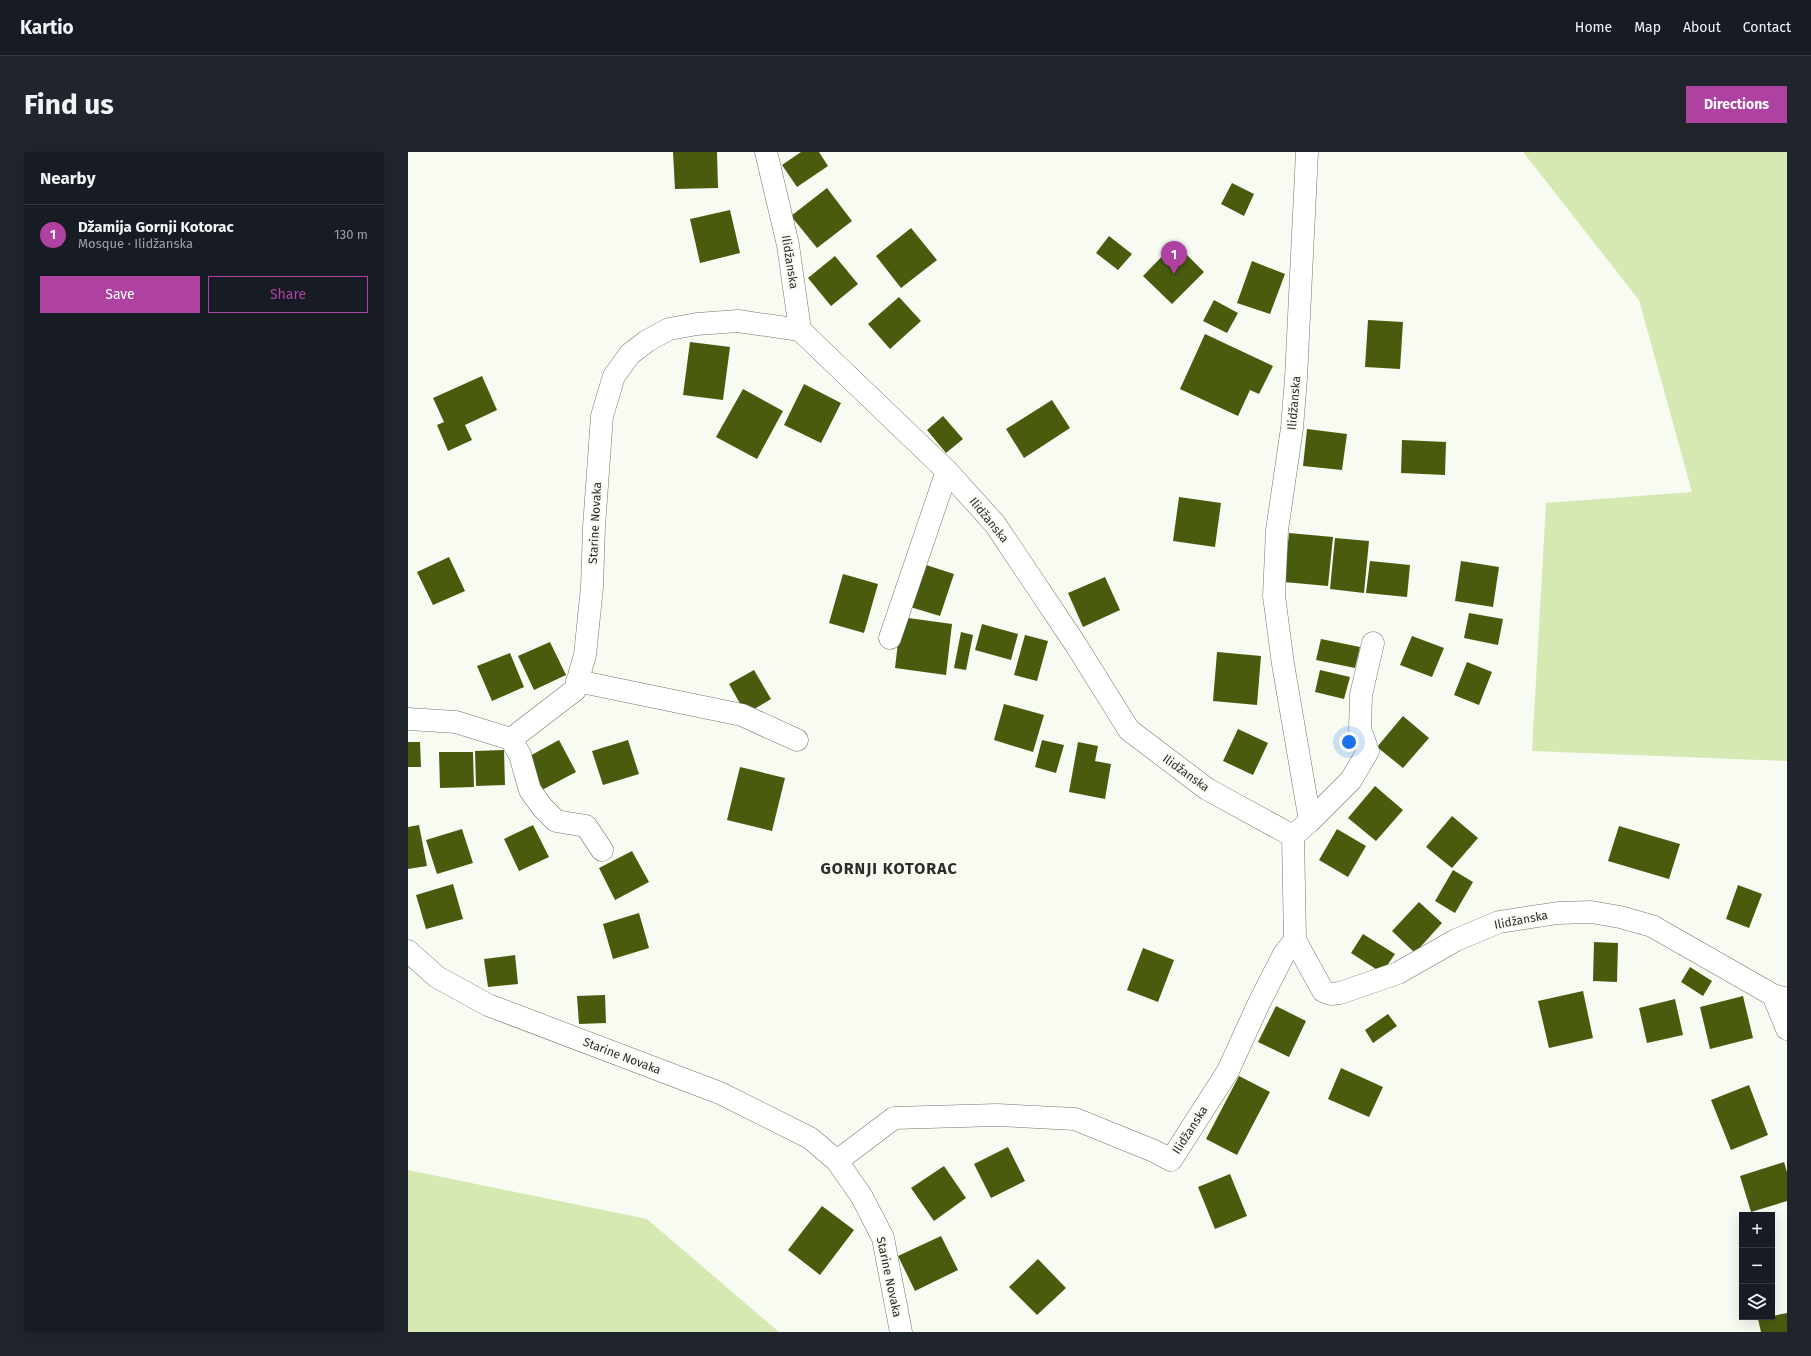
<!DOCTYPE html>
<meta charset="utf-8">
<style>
:root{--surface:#171b24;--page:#20242c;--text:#f1f3f6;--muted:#9ea1a6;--line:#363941;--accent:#af42a1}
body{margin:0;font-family:"Fira Sans",sans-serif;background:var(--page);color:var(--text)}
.controls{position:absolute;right:12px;bottom:12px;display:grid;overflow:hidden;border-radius:0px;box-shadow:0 4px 16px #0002}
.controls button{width:36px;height:36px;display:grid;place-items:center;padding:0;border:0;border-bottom:1px solid var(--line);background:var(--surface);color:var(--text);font:20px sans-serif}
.you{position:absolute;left:941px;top:590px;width:14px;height:14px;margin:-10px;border:3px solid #fff;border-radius:50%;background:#1a73e8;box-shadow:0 0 0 6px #1a73e833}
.badge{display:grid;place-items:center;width:26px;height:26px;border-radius:50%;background:var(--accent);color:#fff;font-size:13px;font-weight:700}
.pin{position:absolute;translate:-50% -33px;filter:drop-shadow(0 1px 2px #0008)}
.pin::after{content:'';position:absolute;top:21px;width:14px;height:12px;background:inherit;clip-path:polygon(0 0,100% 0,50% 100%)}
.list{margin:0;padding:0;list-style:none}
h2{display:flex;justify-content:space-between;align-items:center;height:52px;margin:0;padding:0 16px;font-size:17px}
h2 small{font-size:13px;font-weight:400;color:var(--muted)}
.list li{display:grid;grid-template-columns:26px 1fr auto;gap:12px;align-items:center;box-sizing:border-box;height:60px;padding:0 16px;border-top:1px solid var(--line)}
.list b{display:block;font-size:15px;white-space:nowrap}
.list p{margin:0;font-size:13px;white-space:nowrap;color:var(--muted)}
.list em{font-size:13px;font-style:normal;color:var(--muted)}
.actions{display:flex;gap:8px;padding:12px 16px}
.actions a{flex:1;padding:9px 0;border:1px solid var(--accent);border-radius:0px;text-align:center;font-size:14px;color:var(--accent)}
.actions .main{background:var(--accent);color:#fff}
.icon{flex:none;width:22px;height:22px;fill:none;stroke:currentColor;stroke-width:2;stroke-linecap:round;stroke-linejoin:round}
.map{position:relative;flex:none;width:1379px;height:1180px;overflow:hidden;border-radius:0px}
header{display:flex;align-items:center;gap:24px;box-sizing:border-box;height:56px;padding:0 20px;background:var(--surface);border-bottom:1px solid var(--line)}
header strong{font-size:19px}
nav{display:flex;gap:22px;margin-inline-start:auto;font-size:14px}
.intro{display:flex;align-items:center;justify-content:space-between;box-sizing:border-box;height:96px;padding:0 24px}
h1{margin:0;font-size:28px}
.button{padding:10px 18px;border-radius:0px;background:var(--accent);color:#fff;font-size:14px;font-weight:700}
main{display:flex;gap:24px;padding:0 24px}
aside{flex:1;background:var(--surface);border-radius:0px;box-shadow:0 4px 16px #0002}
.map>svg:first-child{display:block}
.green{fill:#d6e9b3}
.building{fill:#495c0e}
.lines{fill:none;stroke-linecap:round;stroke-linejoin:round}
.minor-casing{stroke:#74776f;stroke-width:23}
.minor{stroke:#fff;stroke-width:22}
.labels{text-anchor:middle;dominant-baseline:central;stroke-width:4;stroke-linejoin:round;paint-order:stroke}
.street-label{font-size:12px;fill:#2c2d2a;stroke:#f7fbf2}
.district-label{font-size:16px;font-weight:bold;letter-spacing:1px;fill:#2c2d2a;stroke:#f7fbf2}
</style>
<header>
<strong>Kartio</strong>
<nav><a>Home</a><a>Map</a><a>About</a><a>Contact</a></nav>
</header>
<div class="intro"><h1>Find us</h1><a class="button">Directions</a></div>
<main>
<aside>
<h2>Nearby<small></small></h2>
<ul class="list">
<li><span class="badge">1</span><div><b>Džamija Gornji Kotorac</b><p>Mosque · Ilidžanska</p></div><em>130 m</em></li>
</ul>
<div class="actions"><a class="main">Save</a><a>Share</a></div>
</aside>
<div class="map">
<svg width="1379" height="1180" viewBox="0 0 1379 1180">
<rect width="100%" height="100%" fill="#f7fbf2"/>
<!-- green -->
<path class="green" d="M1115 0H1379V609L1124 599 1138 351 1284 340 1231 148Z
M0 1018 239 1067 371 1180H0Z"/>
<!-- building -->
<path class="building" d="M265 0H309L310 36 267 37Z
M393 0H411L420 14 389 35 374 13Z
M824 31 846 42 836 64 813 52Z
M419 36 444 69 409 96 383 64Z
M322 58 332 101 292 111 282 67Z
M503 76 529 108 493 136 468 104Z
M701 84 724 102 710 118 688 101Z
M767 91 796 120 764 152 735 124Z
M427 104 450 132 423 154 400 126Z
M844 109 877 122 862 162 829 151Z
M491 145 513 169 482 197 460 172Z
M806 148 830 161 819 181 795 169Z
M960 168 995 170 992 217 957 215Z
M797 182 865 214 851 242 842 238 830 264 772 237Z
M282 190 322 195 315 248 275 243Z
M74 224 89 258 57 273 64 288 40 299 29 273 36 270 25 246Z
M396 232 433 251 413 291 376 273Z
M335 237 375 259 349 307 308 285Z
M644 248 662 276 616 306 598 277Z
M535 264 555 287 538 301 519 278Z
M899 277 939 282 934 318 895 314Z
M994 288 1038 290 1037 323 993 321Z
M771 345 813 351 807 395 765 389Z
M881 381 925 385 920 434 876 430Z
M927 386 961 389 956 441 922 437Z
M41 405 57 439 25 453 9 420Z
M962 409 1002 413 999 445 958 441Z
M1053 409 1091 415 1085 455 1047 449Z
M512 411 546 422 532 464 499 454Z
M435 422 470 432 456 481 421 471Z
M697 425 712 458 675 475 660 441Z
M1061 461 1095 467 1090 493 1056 486Z
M493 465 544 472 538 523 487 516Z
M574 472 610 482 603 508 567 498Z
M553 480 565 483 558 518 546 516Z
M617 483 640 489 629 529 606 523Z
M1004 484 1036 496 1024 525 992 513Z
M913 487 952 495 947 516 908 508Z
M142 490 158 523 126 538 110 504Z
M809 500 853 504 849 553 805 549Z
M102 501 116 535 84 549 69 514Z
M1059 510 1084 520 1071 553 1046 543Z
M346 518 363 547 338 562 321 532Z
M912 518 942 525 936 547 907 540Z
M596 552 636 563 625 600 586 588Z
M995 564 1021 586 995 616 969 595Z
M830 577 860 591 845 623 815 609Z
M151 588 168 620 134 638 118 606Z
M220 588 231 622 195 633 184 599Z
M634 588 656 593 648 621 627 615Z
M0 590H12L13 615H0Z
M670 590 690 594 687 609 703 612 697 647 661 640Z
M96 598 97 633 68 634 67 599Z
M31 600H65L66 635 32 636Z
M332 615 377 626 364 679 319 668Z
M967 634 995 658 968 689 940 666Z
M1044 664 1070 686 1044 716 1018 695Z
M11 673 19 714 0 717V675Z
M125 673 141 705 111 719 96 687Z
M1211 674 1272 692 1261 727 1200 709Z
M54 677 65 711 29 722 18 688Z
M929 677 958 694 940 725 911 708Z
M224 699 241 730 207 748 191 716Z
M1045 718 1065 730 1047 761 1027 749Z
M45 732 55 767 18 777 8 743Z
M1330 733 1354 742 1341 776 1318 767Z
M1011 750 1034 771 1007 801 984 779Z
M231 761 241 796 205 807 195 772Z
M955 782 987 802 974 821 943 801Z
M1186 790 1210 791 1209 830 1185 829Z
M735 796 766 808 750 850 719 838Z
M107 803 110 832 80 835 76 807Z
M1282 815 1304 829 1295 844 1273 830Z
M1175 839 1185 886 1141 896 1130 849Z
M197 843 198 871 171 872 169 844Z
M1335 844 1345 886 1302 897 1292 855Z
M1267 847 1275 883 1239 891 1231 856Z
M868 854 898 869 881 905 850 890Z
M980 862 989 874 965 891 957 878Z
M933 916 975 935 961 965 920 947Z
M831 924 862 940 829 1003 798 987Z
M1341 933 1360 983 1323 998 1303 948Z
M600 995 617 1029 583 1046 566 1012Z
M1376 1010 1379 1020V1049L1343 1060 1332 1024Z
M536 1014 558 1046 526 1069 503 1036Z
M822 1022 839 1064 807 1077 790 1035Z
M414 1054 446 1078 412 1123 380 1098Z
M533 1084 550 1118 507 1139 490 1104Z
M630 1107 658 1136 629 1163 601 1135Z
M1379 1161V1180H1353L1350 1167Z"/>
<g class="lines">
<!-- minor casing -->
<g class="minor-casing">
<path id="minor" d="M358 0 380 93 392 178 539 319 587 372 668 493 721 578 799 637 885 684 887 788 915 839 923 842 932 841 990 821 1048 788 1091 770 1150 761 1183 760 1212 765 1244 774 1365 843 1379 847
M482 486 539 319
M169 529 334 563 389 588
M0 567 48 570 103 587 167 538 177 503 184 435 186 375 194 264 206 224 222 202 239 189 261 177 289 172 330 169 392 178
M103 587 112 603 122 638 134 655 148 669 178 674 194 698
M902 669 943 628 960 599 952 577 953 543 965 491
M885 684 902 669 875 512 866 444 869 378 884 276 888 226 899 0
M0 799 29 825 80 853 312 941 402 986 429 1009 454 1045 475 1086 493 1180
M1365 843 1379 877
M429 1009 486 966 589 963 667 967 746 999 763 1008 820 919 851 851 876 802 887 788"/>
</g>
<!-- minor -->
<use href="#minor" class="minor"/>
</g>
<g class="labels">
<!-- street labels -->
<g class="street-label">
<text transform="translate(382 110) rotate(81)">Ilidžanska</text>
<text transform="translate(886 251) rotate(-85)">Ilidžanska</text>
<text transform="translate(581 368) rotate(51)">Ilidžanska</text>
<text transform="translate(187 371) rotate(-87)">Starine Novaka</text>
<text transform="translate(778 621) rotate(36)">Ilidžanska</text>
<text transform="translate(1113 768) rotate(-11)">Ilidžanska</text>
<text transform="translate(214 904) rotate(21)">Starine Novaka</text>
<text transform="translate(782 978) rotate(-57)">Ilidžanska</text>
<text transform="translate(481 1125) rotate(78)">Starine Novaka</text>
</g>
<!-- district labels -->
<g class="district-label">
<text x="481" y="716">GORNJI KOTORAC</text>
</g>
</g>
</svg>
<div class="controls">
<button>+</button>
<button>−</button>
<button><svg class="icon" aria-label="layers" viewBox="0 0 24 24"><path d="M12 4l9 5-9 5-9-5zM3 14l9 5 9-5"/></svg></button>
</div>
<div class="you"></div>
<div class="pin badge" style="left:766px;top:122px">1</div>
</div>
</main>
